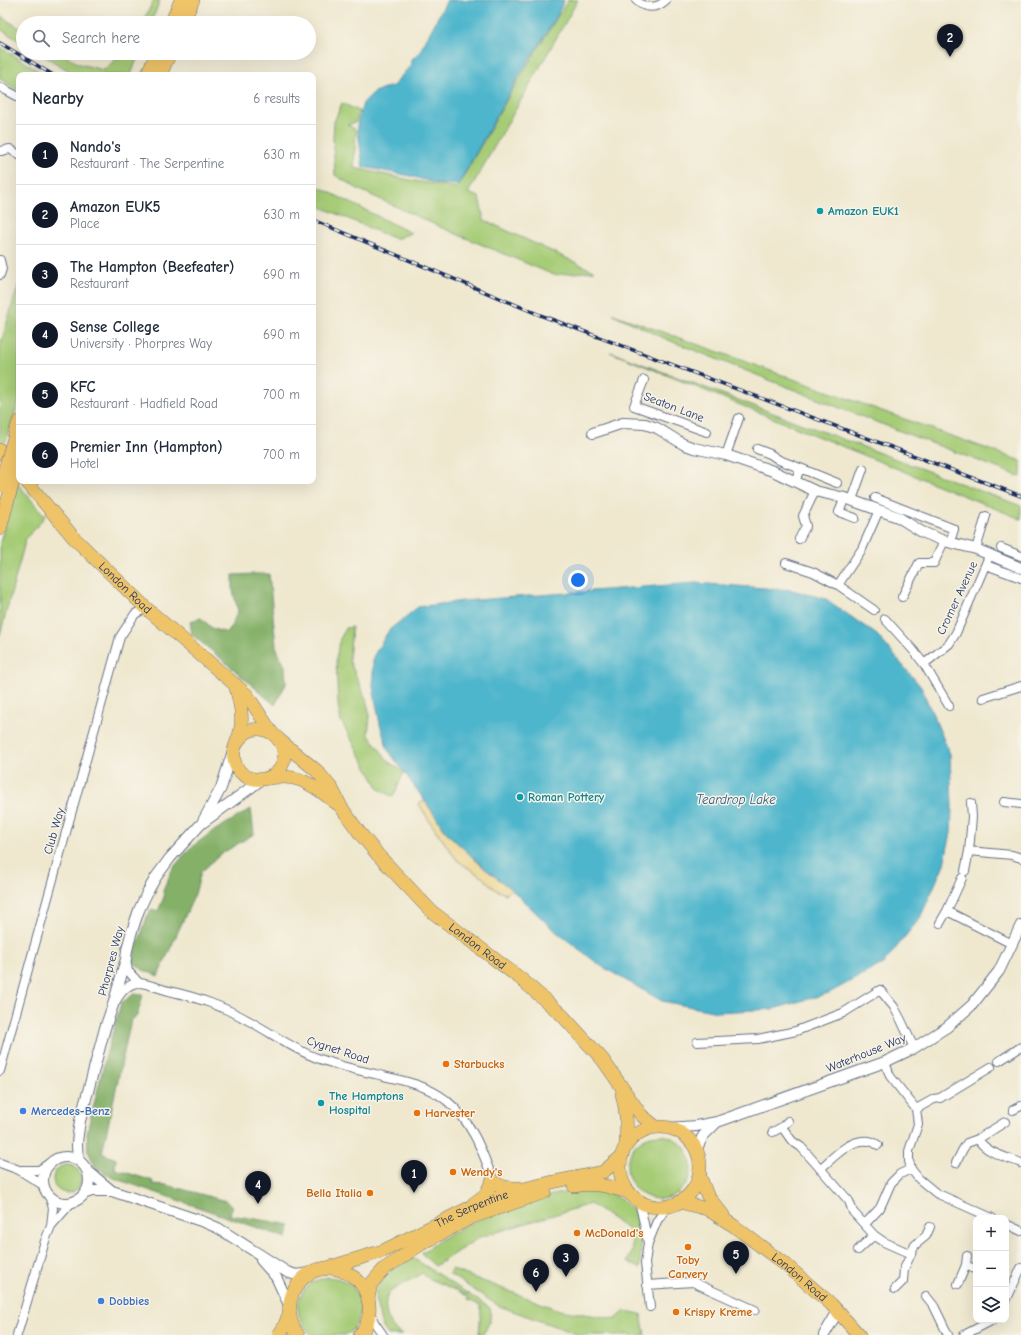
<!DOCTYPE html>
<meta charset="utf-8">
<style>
:root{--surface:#fff;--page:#f6f6f7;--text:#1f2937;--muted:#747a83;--line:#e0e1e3;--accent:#111827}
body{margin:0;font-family:"Comic Neue",sans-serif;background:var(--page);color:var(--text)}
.controls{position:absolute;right:12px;bottom:12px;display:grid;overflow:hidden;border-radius:8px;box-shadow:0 4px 16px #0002}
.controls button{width:36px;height:36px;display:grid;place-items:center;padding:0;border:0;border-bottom:1px solid var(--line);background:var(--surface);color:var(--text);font:20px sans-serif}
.you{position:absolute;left:578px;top:580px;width:14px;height:14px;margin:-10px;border:3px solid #fff;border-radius:50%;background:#1a73e8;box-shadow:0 0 0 6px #1a73e833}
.badge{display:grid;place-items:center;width:26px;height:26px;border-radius:50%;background:var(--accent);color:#fff;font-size:13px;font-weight:700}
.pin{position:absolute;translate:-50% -33px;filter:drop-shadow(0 1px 2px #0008)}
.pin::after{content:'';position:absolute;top:21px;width:14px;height:12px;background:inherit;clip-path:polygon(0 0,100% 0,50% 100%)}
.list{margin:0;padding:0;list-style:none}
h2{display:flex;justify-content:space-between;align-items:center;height:52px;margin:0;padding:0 16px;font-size:17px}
h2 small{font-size:13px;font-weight:400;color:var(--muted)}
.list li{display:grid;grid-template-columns:26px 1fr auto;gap:12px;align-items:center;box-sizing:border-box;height:60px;padding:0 16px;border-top:1px solid var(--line)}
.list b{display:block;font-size:15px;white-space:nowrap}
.list p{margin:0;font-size:13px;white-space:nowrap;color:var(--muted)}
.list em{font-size:13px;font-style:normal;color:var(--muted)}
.icon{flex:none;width:22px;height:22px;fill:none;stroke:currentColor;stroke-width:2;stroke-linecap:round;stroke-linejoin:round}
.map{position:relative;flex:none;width:1021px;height:1335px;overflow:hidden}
.search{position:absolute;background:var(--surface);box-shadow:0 4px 16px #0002;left:16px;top:16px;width:300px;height:44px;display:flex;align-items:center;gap:10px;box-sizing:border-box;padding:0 14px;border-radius:22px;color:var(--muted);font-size:15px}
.panel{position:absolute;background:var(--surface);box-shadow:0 4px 16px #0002;left:16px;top:72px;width:300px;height:412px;border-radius:8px}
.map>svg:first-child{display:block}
.green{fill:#a6cc76;stroke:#607e6a}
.forest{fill:#84b067;stroke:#507062}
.sand{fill:#eeda9e;stroke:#84847e}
.water{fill:#4db5cc;stroke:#347295}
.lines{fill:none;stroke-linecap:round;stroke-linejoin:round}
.minor-casing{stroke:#657086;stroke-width:10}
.tertiary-casing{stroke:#657086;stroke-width:12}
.primary-casing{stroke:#657086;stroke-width:14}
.trunk-casing{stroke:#657086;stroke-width:14}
.minor{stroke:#fff;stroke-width:8}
.tertiary{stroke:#fff;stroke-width:10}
.primary{stroke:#efc469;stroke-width:13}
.trunk{stroke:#efc469;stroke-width:13}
.rail-casing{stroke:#1b2f5e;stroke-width:3.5}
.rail{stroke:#f7f3e8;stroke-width:2;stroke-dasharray:6;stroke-linecap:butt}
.trunk-bridge-casing{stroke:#657086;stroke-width:14;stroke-linecap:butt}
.trunk-bridge{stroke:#efc469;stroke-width:13}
.culture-dot{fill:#0f9aa8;stroke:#f7f3e8;stroke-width:1.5}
.food-dot{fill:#e8710a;stroke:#f7f3e8;stroke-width:1.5}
.shop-dot{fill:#3f7fe0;stroke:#f7f3e8;stroke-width:1.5}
.labels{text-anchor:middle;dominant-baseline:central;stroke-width:3;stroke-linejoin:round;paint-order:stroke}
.culture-label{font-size:12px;font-weight:bold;fill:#0d838f;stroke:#f7f3e8;text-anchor:start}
.street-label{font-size:12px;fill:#1b2f5e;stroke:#f7f3e8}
.food-label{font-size:12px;font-weight:bold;fill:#c56008;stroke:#f7f3e8;text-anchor:start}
.shop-label{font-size:12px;font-weight:bold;fill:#366cbe;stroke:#f7f3e8;text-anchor:start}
.water-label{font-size:13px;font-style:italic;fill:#2a577f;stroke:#f7f3e8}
</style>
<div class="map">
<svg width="1021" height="1335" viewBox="0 0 1021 1335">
<rect width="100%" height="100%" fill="#f7f3e8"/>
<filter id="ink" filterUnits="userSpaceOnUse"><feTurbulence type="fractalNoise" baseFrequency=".025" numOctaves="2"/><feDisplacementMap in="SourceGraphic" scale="8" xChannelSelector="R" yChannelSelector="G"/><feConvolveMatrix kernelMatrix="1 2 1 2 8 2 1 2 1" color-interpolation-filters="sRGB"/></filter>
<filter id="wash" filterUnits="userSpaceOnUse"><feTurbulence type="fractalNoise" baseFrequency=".012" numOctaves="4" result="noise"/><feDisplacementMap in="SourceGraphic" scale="16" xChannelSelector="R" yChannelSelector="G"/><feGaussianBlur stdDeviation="0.9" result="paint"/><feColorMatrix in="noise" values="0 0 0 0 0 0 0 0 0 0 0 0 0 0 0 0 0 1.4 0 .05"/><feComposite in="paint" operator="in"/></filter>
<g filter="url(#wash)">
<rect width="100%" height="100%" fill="#efe8cf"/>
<!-- green -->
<path class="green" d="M154 0H160L151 23H142Z
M568 0H578L468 193 479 197 484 220 594 271 554 275 440 227 358 189 335 175 333 139 334 122 342 103 359 111 356 122 348 125 356 130 354 168 415 181 457 188 514 87Z
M0 16 23 30V43L0 29Z
M0 47 46 75H19V91L0 79Z
M39 53H61L79 64 104 70 123 53H139L131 75H76Z
M313 184 411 233 395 239 314 204Z
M19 283V401L4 446 0 441V346Z
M613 314 1021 461V477L855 414 666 339Z
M610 352 1021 506V519Z
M17 483 45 516 35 529 26 538 0 635V542Z
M352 627 349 660 366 699 370 716 368 734 389 762 404 772 393 797 379 789 341 721 338 704 336 659 340 639 346 628Z
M627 1167a32 32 0 1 1 64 0a32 32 0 1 1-64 0Z
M53 1179a14 14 0 1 1 28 0a14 14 0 1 1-28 0Z
M584 1190C591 1190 599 1190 605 1192 619 1196 635 1208 639 1222 643 1236 640 1253 640 1268L627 1262C634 1247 633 1245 628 1229L590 1204 480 1237 435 1266 421 1253C431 1247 441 1239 451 1233 490 1212 540 1194 584 1190Z
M413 1258 490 1308C492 1319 488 1327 482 1335H479L481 1306 469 1300 467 1296 456 1290 428 1278 422 1273C415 1278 394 1288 389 1293 382 1302 387 1322 394 1329 396 1331 399 1333 402 1335H388L382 1326 375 1298C376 1278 398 1266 413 1258Z
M451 1269 559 1310 616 1319 625 1311 641 1314 645 1335H579L499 1306 449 1274Z
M328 1277C334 1278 340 1278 346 1282 365 1293 365 1324 346 1335H312C288 1313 296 1283 328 1277Z"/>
<!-- forest -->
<path class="forest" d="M256 574H269L276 646 281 659 285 666 286 684 275 705C247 682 221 657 192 635L190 621 201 618 213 629 228 633 238 611 233 591V575Z
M251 809 254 834 221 854 201 872 195 894 158 976 143 970 132 961 147 917 152 909 158 911 164 897 163 891 173 868 189 849 212 832Z
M134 994 143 995 137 1016 131 1020 102 1153 116 1159 115 1169 153 1181 152 1184 167 1185 226 1201 232 1207 230 1215 268 1221 290 1225 287 1238 111 1177 95 1166 88 1151 87 1132 107 1052 121 1003Z"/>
<!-- sand -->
<path class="sand" d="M425 801 446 832 482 866 511 889 506 894 496 890 483 878 457 860 432 825 419 804Z"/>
<!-- water -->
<path class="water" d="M447 0H564L557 16 519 76 458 185 438 184 411 176 363 167 357 125 363 103 374 92 382 89 393 86 410 66 413 58 418 55Z
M695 583 792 590 826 599 877 635 921 687 950 754 952 807 951 833 944 864 920 918 884 963 829 993 773 1009 717 1012 662 1001 601 966 554 930 511 889 482 866 446 832 425 801 388 750 380 724 373 687V657L389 630 418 607 463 601Z"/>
</g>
<g filter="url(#ink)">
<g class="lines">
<!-- minor casing -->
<g class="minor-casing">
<path id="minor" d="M636 0C645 9 657 9 666 0
M0 87 17 96
M1 151 10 149 19 155
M0 260 2 269 0 275
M644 380 634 406 707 432
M757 449 770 454 779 460 800 468
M726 455 739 418
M795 482 800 468 837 483
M845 498 839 512 855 518
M875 498 954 529 950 542
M852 500 863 469
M799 539 806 526 803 516 815 491
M1001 548 1021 556
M976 549 986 516
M786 563 813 572 838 585
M986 565 1021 578
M902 597 919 563H934L944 541
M874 610 838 585 862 549 879 510
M885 619 913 650 924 664
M983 698 1021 686
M949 706 924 664 949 644 956 633 990 554
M1004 802 1021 804
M969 851 972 817 971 803
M965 871 969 851 1012 855 1021 858
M947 911 962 878
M940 923 947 911 1012 944
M126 960 128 971 139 983
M116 1001C121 992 128 983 139 983 147 983 160 989 169 991 199 998 223 1006 251 1022 273 1034 293 1049 317 1058 336 1065 356 1070 375 1074 400 1080 425 1084 446 1100 471 1120 482 1150 493 1180
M697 1042 758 1039 796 1031 843 1013 880 990 894 1007 901 1020 914 1048
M999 1061 1021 1047
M885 1062 890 1076 916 1109 918 1124 909 1151V1161L911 1169 919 1179 936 1193 992 1218
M0 1071 120 637 135 614 146 608
M916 1109 934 1099 940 1098 991 1067
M1013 1110 1021 1106
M782 1127 792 1141 801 1147 849 1201 853 1212 874 1235 884 1242 911 1254
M773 1132 782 1127 788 1121
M978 1139C986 1153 1006 1157 1021 1163
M0 1163 19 1170 43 1185
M956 1163 963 1149 967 1143 978 1139 1005 1122
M820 1169C833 1158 850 1138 869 1141 872 1141 876 1144 878 1145
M22 1170H39L48 1164
M49 1196 53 1208 51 1226
M639 1201 645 1228 648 1243 645 1263 650 1307
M865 1224 880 1208 891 1183 900 1174 911 1169
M1006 1224 1021 1231
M648 1243 657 1221 667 1207
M858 1250 874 1235
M966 1265 976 1270
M958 1284 966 1265 967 1256
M647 1285 693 1282 755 1310
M895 1289 903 1281 904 1269 915 1245 926 1236 930 1227
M926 1296 934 1306 948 1335
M1006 1301 1021 1268
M370 1312 374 1322 383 1335
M17 1335 45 1241 51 1226 71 1203
M964 1335 993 1320"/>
</g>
<!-- tertiary casing -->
<g class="tertiary-casing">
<path id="tertiary" d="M593 433 623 423 645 424 657 428 683 444 694 448 726 455 773 471 815 491 845 498 898 517 922 532 944 541 976 549 1021 568
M203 821 221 788 233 751
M668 1128 696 1126 717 1122 885 1062 914 1048 947 1027 972 1005 999 971 1021 925
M696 1150 703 1136 717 1122
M43 1180a23 23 0 1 1 46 0a23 23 0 1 1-46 0Z
M79 1160C75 1146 78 1135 80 1121L105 1028 113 1005 126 959 127 950 131 934 139 910 148 891 156 877 170 858 201 824 261 780
M89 1172 112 1191
M86 1193 92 1191H112L204 1222 218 1228 287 1272 296 1275 310 1273
M261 1260 276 1277 289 1305
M824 1335 838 1311"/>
</g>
<!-- primary casing -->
<g class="primary-casing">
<g id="primary">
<path d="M0 450 14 467"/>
<path id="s1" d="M26 481 74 538 146 608 247 695 272 733"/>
<path d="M235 684C239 700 244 715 240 732 238 741 232 749 234 759 238 787 282 786 284 757 285 738 266 724 249 731 243 734 239 739 236 744"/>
<path id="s2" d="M278 739 317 771 332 789 341 807 359 832 378 855 431 911 521 979 562 1015 603 1060 641 1115 656 1127"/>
<path d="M269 778C302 773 314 787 338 804"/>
<path d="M622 1094C627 1111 627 1126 626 1145"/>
<circle cx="660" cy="1167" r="40"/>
<path d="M699 1174 707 1195 723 1215"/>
<path d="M574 1186C595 1182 608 1186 628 1192"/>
<path id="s3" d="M680 1202 707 1209 734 1226 787 1266 831 1304 859 1335"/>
<path d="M473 1204 485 1195 493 1180C500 1188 508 1188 519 1188"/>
<path id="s4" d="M324 1269 383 1251 467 1209 498 1197 524 1189 553 1182 603 1172 620 1158"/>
<path d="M368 1298 371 1284 384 1269 421 1244 472 1217 545 1192"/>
<path d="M279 1335 284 1327 289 1314"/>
<path d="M298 1335C271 1297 313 1249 352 1276 362 1282 368 1293 369 1304 370 1315 368 1326 360 1335"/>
</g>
</g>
<!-- trunk casing -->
<g class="trunk-casing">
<path id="trunk" d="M171 23 181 0
M183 23 193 0
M147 75 157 53
M160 75 170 53
M16 431 19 422
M0 529 7 503"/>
</g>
<!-- minor -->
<use href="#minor" class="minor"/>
<!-- tertiary -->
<use href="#tertiary" class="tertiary"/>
<!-- primary -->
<use href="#primary" class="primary"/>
<!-- trunk -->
<use href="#trunk" class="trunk"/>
<!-- rail casing -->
<g class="rail-casing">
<path id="rail" d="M0 43 53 75
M313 220 540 315 1021 496"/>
</g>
<!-- rail -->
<use href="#rail" class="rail"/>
<!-- trunk-bridge casing -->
<g class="trunk-bridge-casing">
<path id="trunk-bridge" d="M0 486 16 431
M7 503 19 461"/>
</g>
<!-- trunk-bridge -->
<use href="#trunk-bridge" class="trunk-bridge"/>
</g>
</g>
<!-- markers -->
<g class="culture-dot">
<circle cx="820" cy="211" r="4"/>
<circle cx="520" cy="797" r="4"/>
<circle cx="321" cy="1103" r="4"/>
</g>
<g class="food-dot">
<circle cx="446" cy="1064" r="4"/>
<circle cx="417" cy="1113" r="4"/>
<circle cx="453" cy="1172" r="4"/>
<circle cx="370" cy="1193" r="4"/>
<circle cx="577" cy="1233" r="4"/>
<circle cx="688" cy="1247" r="4"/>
<circle cx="676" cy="1312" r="4"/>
</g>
<g class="shop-dot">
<circle cx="23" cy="1111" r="4"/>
<circle cx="101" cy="1301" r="4"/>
</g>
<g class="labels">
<!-- culture labels -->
<g class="culture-label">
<text x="828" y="211">Amazon EUK1</text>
<text x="528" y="797">Roman Pottery</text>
<text x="329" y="1096">The Hamptons<tspan x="329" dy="14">Hospital</tspan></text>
</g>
<!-- street labels -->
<g class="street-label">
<text transform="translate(674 407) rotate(21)">Seaton Lane</text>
<text stroke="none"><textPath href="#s1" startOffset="146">London Road</textPath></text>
<text transform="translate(957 598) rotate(-65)">Cromer Avenue</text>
<text transform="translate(54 831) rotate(-74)">Club Way</text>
<text stroke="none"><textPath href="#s2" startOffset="290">London Road</textPath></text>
<text transform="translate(111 961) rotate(-75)">Phorpres Way</text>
<text transform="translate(338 1050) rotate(18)">Cygnet Road</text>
<text transform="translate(866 1053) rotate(-22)">Waterhouse Way</text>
<text stroke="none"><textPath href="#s4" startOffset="160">The Serpentine</textPath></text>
<text stroke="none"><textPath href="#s3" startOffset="143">London Road</textPath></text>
</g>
<!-- food labels -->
<g class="food-label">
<text x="454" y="1064">Starbucks</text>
<text x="425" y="1113">Harvester</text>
<text x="461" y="1172">Wendy's</text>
<text x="362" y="1193" text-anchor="end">Bella Italia</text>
<text x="585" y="1233">McDonald's</text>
<text x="688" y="1260" text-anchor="middle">Toby<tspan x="688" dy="14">Carvery</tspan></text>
<text x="684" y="1312">Krispy Kreme</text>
</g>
<!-- shop labels -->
<g class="shop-label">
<text x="31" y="1111">Mercedes-Benz</text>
<text x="109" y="1301">Dobbies</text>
</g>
<!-- water labels -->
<g class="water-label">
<text x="736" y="799">Teardrop Lake</text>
</g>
</g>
</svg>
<div class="controls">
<button>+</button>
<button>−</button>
<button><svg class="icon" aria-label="layers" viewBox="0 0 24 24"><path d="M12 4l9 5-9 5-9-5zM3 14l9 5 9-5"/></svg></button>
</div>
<div class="you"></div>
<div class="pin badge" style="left:414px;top:1193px">1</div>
<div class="pin badge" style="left:950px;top:57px">2</div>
<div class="pin badge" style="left:566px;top:1277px">3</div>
<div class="pin badge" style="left:258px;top:1204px">4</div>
<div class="pin badge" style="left:736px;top:1274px">5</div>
<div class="pin badge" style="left:536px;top:1292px">6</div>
<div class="search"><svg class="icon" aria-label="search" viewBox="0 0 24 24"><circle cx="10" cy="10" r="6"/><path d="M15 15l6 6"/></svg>Search here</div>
<section class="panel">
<h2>Nearby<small>6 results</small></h2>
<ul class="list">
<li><span class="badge">1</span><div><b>Nando's</b><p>Restaurant · The Serpentine</p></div><em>630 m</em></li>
<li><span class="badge">2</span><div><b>Amazon EUK5</b><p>Place</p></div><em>630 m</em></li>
<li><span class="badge">3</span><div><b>The Hampton (Beefeater)</b><p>Restaurant</p></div><em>690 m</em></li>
<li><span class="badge">4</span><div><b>Sense College</b><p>University · Phorpres Way</p></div><em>690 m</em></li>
<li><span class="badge">5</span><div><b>KFC</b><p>Restaurant · Hadfield Road</p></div><em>700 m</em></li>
<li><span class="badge">6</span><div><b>Premier Inn (Hampton)</b><p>Hotel</p></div><em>700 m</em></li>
</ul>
</section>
</div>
